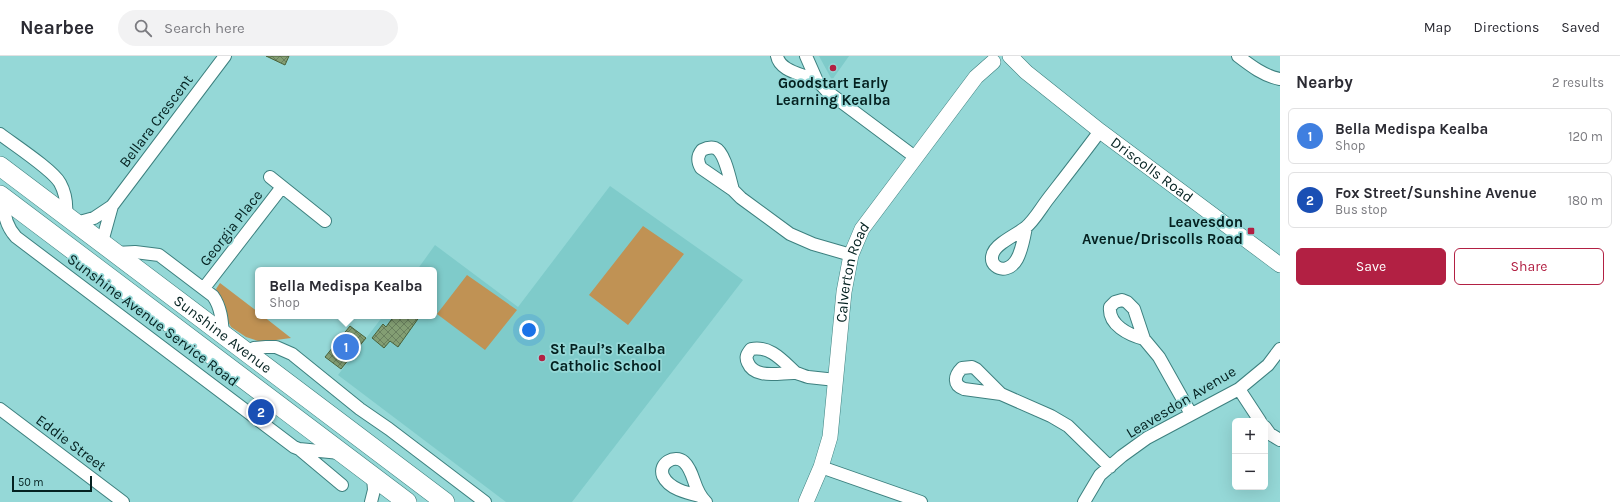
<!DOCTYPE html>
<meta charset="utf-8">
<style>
:root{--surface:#fff;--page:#f2f2f3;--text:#2b2b33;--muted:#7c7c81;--line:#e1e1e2;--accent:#b22043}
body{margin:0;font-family:Karla,sans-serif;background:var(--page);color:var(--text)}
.controls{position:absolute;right:12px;bottom:12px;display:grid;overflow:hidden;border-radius:6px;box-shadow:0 4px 16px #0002}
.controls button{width:36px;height:36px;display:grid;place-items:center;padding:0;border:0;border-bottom:1px solid var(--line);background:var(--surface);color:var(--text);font:20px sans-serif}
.scale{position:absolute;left:12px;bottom:10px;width:80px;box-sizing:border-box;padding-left:4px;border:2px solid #042120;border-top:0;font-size:11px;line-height:14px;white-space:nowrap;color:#042120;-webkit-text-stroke:3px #95d8d7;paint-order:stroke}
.you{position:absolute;left:529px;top:274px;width:14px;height:14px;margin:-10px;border:3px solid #fff;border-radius:50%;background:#1a73e8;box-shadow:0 0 0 6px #1a73e833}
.badge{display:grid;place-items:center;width:26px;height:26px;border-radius:50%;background:var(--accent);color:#fff;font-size:13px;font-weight:700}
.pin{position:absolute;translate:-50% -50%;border:2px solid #fff;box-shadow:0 1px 4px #0006}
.popup{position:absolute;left:255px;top:211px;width:182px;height:52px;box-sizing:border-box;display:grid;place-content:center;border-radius:6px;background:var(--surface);filter:drop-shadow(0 1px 3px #0005);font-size:13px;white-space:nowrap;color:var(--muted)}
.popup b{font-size:15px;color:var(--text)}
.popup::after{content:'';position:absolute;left:50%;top:100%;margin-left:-8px;border:8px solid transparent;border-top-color:var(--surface)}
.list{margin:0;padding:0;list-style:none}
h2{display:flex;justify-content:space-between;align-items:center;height:52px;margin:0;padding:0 16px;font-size:17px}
h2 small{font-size:13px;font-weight:400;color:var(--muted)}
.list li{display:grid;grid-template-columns:26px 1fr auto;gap:12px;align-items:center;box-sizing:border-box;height:56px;margin:0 8px 8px;padding:0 8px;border:1px solid var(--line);border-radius:6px}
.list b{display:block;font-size:15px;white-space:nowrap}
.list p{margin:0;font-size:13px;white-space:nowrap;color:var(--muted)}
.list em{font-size:13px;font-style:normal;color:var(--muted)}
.actions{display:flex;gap:8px;padding:12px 16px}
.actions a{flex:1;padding:9px 0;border:1px solid var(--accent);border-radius:6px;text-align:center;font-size:14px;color:var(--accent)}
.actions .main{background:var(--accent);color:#fff}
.icon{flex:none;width:22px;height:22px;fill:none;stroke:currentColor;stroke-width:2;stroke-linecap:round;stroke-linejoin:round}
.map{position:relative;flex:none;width:1280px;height:446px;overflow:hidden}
header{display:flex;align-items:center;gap:24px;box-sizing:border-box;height:56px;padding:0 20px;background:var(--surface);border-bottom:1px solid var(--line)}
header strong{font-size:19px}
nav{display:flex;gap:22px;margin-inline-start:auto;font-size:14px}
.search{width:280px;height:36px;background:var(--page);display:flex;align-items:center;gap:10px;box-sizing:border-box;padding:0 14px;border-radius:22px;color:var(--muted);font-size:15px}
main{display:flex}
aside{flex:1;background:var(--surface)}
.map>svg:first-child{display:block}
.built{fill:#7fcbca}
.grass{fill:#c09254}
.building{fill:url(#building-cross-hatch);stroke:#49613a}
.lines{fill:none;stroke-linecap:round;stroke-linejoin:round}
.minor-casing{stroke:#3d807f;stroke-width:14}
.tertiary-casing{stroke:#3d807f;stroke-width:16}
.primary-casing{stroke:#3d807f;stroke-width:20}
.minor{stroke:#fff;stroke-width:12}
.tertiary{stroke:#fff;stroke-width:15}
.primary{stroke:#fff;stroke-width:19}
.poi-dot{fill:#b22043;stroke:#95d8d7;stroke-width:1.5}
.labels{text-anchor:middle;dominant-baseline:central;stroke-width:3.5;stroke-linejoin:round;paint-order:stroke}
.poi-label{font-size:15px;font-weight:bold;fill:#042120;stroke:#95d8d7}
.street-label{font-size:15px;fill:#042120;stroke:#95d8d7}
</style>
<header>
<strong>Nearbee</strong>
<div class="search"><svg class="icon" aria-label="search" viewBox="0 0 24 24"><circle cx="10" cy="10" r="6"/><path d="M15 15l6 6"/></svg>Search here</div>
<nav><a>Map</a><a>Directions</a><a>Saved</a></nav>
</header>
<main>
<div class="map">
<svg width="1280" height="446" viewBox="0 0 1280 446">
<defs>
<pattern id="building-cross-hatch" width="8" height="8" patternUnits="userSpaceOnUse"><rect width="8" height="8" fill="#839e73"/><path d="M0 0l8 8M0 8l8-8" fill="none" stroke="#69805e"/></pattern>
</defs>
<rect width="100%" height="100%" fill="#95d8d7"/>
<!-- built -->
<path class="built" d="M819 0H849L832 24Z
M610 130 743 224 572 446H506L338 319 383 260H434V214H417L435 189 518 251Z"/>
<!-- grass -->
<path class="grass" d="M643 170 684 198 628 269 589 239Z
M467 219 517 254 485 294 437 258Z
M220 227 258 256V260H263L291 282 261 286 246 281 231 271 228 265 223 246 216 233Z"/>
<!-- building -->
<path class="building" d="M266 0H289L285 9Z
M394 260H420L398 291 390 285 384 292 372 282 383 268 386 271Z
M350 270 366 282 341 313 325 301Z"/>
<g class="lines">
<!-- minor casing -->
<g class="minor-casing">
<path id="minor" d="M777 0C780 16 804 18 816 25 820 27 824 32 828 36L915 101
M806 0 817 25
M1238 0C1251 10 1264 20 1280 23
M0 78C13 88 53 114 60 127 65 136 67 149 66 160
M270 121 325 165
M733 134C730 124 725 96 715 92 711 91 706 92 702 94 697 100 697 105 701 112L733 134 741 142 790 178 813 188 851 199
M4 142C3 156 6 170 16 181L294 391 299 393 340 397
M76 167 94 162 112 150 225 0
M1026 171C1024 182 1022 194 1017 203 1005 225 977 205 1002 187 1010 181 1018 177 1025 172 1034 165 1041 152 1048 143 1065 121 1083 98 1100 75
M102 186 112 150
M116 197 135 196 159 199 213 240C221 251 222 265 223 278
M204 232 282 131
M1144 283C1129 279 1108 269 1110 251L1115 246 1122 244 1127 246 1134 253 1144 283 1159 301 1191 358
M247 296 254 292 266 291H276L292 298 360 353 389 373 485 446
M796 317C783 305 770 289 751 293 747 298 745 301 748 307 755 324 782 316 796 317 800 318 804 320 808 321 817 322 827 323 836 324
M1239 333 1260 365
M1001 338 976 313 972 311 962 312C954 320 953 329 964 333L1001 338 1051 360 1068 370 1110 411
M0 353 123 446
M1265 371 1270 378 1280 384
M299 393 342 429
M821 411 921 446
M700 440C687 437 669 433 663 420 658 407 675 398 684 406 695 416 693 435 706 446
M371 446 374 434 373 421
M1084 446 1100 419 1122 400 1147 382 1239 333 1268 309 1280 293"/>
</g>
<!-- tertiary casing -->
<g class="tertiary-casing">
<g id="tertiary">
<path id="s1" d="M1010 0 1026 16 1100 75 1280 209"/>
<path id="s2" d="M806 446 821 411 830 381 844 236 851 199 862 173 976 21 993 6"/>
</g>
</g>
<!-- primary casing -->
<g class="primary-casing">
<g id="primary">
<path id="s3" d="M0 110 445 446"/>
<path d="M0 139 407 446"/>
</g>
</g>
<!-- minor -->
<use href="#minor" class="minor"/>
<!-- tertiary -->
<use href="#tertiary" class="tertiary"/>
<!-- primary -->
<use href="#primary" class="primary"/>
</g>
<!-- markers -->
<g class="poi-dot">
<circle cx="833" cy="12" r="4"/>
<rect x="1247" y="171" width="8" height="8" rx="2"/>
<circle cx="542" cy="302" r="4"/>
</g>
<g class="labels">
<!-- poi labels -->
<g class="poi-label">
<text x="833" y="27">Goodstart Early<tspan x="833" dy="17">Learning Kealba</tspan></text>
<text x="1243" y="166" text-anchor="end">Leavesdon<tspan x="1243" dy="17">Avenue/Driscolls Road</tspan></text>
<text x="550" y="293" text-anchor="start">St Paul’s Kealba<tspan x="550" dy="17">Catholic School</tspan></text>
</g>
<!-- street labels -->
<g class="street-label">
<text transform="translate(156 65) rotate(-53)">Bellara Crescent</text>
<text stroke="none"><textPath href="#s1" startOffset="182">Driscolls Road</textPath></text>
<text transform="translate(231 172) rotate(-52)">Georgia Place</text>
<text stroke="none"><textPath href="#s2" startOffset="236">Calverton Road</textPath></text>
<text transform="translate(153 264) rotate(37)">Sunshine Avenue Service Road</text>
<text stroke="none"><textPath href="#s3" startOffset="279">Sunshine Avenue</textPath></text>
<text transform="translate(1181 346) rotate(-31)">Leavesdon Avenue</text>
<text transform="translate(71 387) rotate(37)">Eddie Street</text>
</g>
</g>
</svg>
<div class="controls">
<button>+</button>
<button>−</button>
</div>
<div class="scale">50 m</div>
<div class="you"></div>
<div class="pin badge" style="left:346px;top:291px;background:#3f7fe0">1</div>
<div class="popup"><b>Bella Medispa Kealba</b>Shop</div>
<div class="pin badge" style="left:261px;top:356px;background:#1a4fb4">2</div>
</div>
<aside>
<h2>Nearby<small>2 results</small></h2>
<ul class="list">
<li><span class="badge" style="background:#3f7fe0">1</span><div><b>Bella Medispa Kealba</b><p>Shop</p></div><em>120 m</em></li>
<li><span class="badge" style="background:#1a4fb4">2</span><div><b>Fox Street/Sunshine Avenue</b><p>Bus stop</p></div><em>180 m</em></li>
</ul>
<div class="actions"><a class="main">Save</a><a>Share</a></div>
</aside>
</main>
